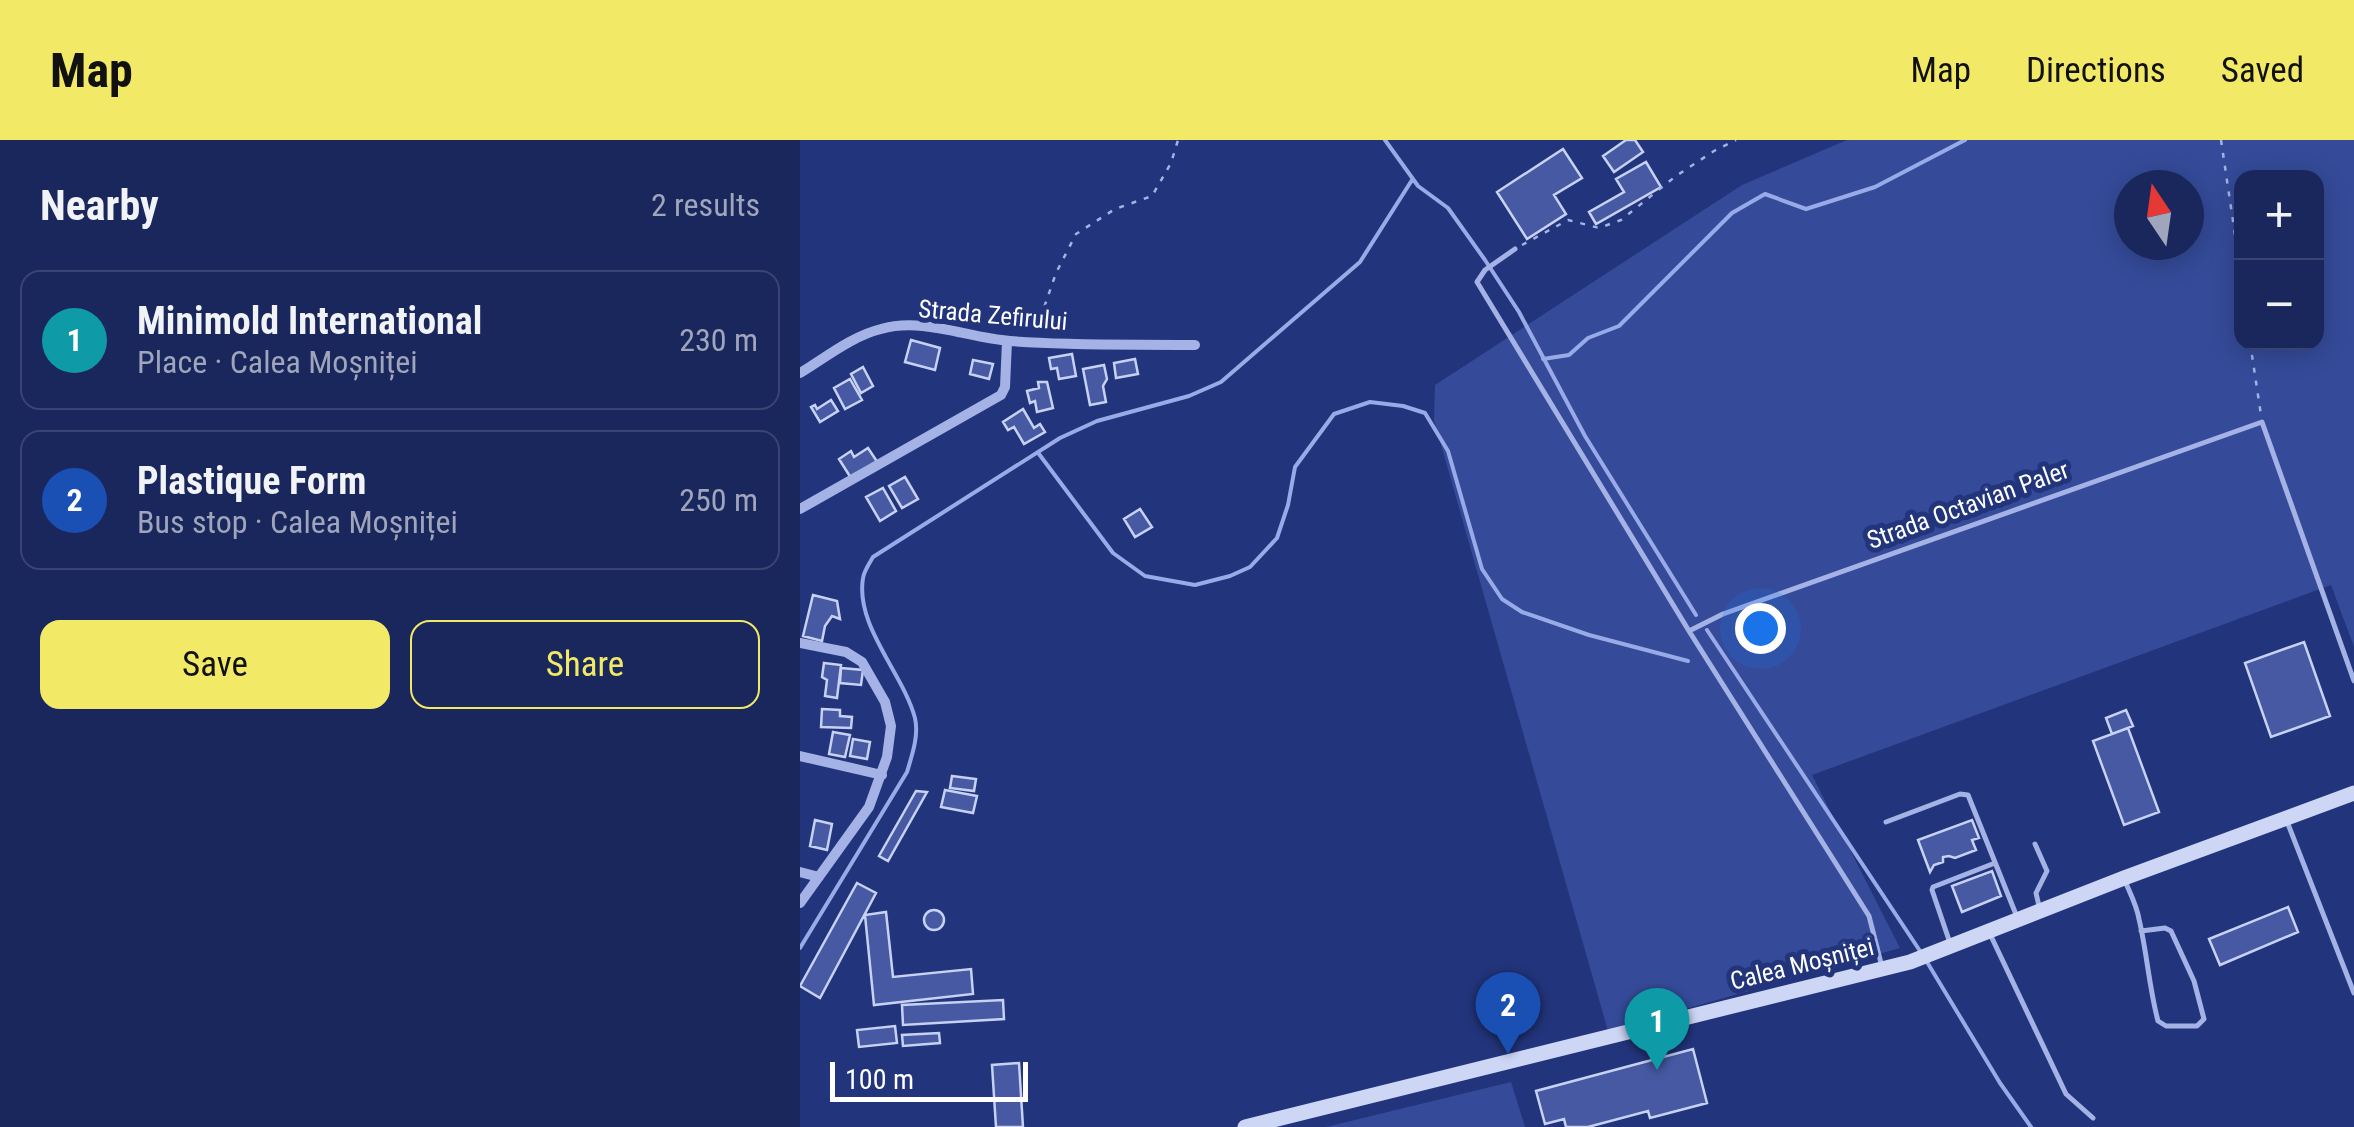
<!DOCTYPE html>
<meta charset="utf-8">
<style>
:root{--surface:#1a275c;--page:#273365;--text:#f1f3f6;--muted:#9fa5bb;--line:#384472;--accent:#f2ea66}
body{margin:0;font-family:"Roboto Condensed",sans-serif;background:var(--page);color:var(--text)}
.controls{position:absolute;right:30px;top:30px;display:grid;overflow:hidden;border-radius:20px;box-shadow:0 5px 25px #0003}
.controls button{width:90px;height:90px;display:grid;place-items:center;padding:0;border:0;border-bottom:2px solid var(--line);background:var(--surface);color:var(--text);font:50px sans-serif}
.compass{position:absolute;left:1314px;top:30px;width:90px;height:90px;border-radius:50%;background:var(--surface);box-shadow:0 5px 25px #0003;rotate:347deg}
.scale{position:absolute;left:30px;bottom:25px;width:198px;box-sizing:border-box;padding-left:10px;border:5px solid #fff;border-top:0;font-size:28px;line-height:35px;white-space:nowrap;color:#fff;-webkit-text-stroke:8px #22347b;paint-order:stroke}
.you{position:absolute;left:960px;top:488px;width:35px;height:35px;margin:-25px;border:8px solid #fff;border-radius:50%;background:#1a73e8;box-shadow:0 0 0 15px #1a73e833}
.badge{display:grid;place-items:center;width:65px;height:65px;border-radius:50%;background:var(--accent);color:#fff;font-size:32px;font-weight:700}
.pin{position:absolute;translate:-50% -82px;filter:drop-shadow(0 2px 5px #0008)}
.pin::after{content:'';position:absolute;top:52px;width:35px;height:30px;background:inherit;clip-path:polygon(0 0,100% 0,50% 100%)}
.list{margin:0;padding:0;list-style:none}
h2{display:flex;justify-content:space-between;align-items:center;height:130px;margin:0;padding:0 40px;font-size:42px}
h2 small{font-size:32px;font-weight:400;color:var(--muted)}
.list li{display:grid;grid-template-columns:65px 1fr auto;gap:30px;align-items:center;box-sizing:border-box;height:140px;margin:0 20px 20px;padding:0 20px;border:2px solid var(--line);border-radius:20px}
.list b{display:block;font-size:38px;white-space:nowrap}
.list p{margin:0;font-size:32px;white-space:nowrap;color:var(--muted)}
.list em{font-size:32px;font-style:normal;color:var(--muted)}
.actions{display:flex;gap:20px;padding:30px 40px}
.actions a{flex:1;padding:22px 0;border:2px solid var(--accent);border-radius:20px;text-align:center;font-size:35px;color:var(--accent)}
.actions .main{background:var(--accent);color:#111}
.map{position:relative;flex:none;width:1554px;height:987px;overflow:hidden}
header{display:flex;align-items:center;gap:60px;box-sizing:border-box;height:140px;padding:0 50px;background:var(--accent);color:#111}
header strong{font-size:48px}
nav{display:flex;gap:55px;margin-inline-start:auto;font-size:35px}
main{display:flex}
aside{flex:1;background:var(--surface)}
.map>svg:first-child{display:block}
.green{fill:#354b99;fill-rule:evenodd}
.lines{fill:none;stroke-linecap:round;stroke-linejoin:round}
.stream{stroke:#98aae7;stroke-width:4}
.building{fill:#4659a2;stroke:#c7d1f4;stroke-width:2.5}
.path{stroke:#a4b2e5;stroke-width:2.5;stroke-dasharray:5 8;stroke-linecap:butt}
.lane{stroke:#a4b2e5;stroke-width:5}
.street{stroke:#a4b2e5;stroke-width:10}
.secondary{stroke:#ced6f5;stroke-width:15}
.labels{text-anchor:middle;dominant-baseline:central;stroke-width:10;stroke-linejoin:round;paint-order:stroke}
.street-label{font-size:25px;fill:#fff;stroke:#22347b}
</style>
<header>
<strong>Map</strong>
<nav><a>Map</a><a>Directions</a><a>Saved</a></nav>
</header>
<main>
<aside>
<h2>Nearby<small>2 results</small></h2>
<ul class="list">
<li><span class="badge" style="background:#0f9aa8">1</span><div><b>Minimold International</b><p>Place · Calea Moșniței</p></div><em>230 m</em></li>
<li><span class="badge" style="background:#1a4fb4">2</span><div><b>Plastique Form</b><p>Bus stop · Calea Moșniței</p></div><em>250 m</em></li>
</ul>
<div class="actions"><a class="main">Save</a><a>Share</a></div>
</aside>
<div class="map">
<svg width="1554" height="987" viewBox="0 0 1554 987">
<rect width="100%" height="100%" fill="#22347b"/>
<!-- green -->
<path class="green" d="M1047 0H1554V507L1531 445 1012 635 1100 808 808 891 634 280 635 245 942 45ZM1442 38H1516V202H1442ZM1329 45H1389V105H1329Z
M711 942 725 987H526Z"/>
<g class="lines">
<!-- stream -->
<path class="stream" d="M585 0 618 46 648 68 685 120 719 172 785 296 896 475
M743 219 769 215 788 198 819 186 932 73 965 54 1006 69 1075 47 1165 0
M239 314 313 413 345 436 395 445 430 436 450 427 477 398 488 365 495 327 534 274 570 262 603 266 625 273 648 311 682 429 702 459 722 472 789 495 888 521
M907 490 1122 814
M0 808 107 632C112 615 119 596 115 578 103 533 55 486 63 438 64 431 69 424 73 417L260 298 297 281 389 256 421 242 560 122 612 40
M1127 822 1200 943 1231 987"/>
</g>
<!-- building -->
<path class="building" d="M826 0H835L843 12 814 32 803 16Z
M763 9 782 38 754 55 766 74 727 99 697 52Z
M846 22 861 47 796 84 789 72 824 52 816 39Z
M111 200 140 208 135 230 105 222Z
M272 214 276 236 259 239 257 228 251 229 249 218Z
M335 219 338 234 316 238 314 223Z
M173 220 193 224 189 239 170 234Z
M304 225 307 239 303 246 306 262 290 265 283 229Z
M63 227 73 246 61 253 51 234Z
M50 239 62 260 45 269 34 248Z
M238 242H247L253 268 237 272 235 261 230 263 227 251 239 248Z
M31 260 38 271 20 282 11 267 15 265 17 269Z
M223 269 234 288 240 284 245 292 224 304 214 287 208 290 203 282Z
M68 308 78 323 51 338 39 319 51 311 54 317Z
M105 337 118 359 102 368 89 346Z
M83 348 96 371 80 381 66 357Z
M340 369 352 387 335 397 324 379Z
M13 455 37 461 40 479 32 476 25 486 22 501 3 496Z
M1504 502 1530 576 1471 597 1445 523Z
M24 523 41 525 37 558 25 556 27 540 22 537Z
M41 528 63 530 61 545 40 543Z
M22 569 40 570V576L52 577 51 588 21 587Z
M1326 570 1333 586 1312 594 1306 578Z
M1328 588 1359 672 1324 685 1293 601Z
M33 592 50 595 45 617 29 614Z
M53 599 70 602 67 619 50 616Z
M152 636 176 639 174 651 150 648Z
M145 650 177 656 173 673 141 667Z
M116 651 127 652 88 721 79 716Z
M15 680 32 684 27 710 10 706Z
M1172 680 1179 698 1172 700 1176 710 1155 718 1149 716 1143 717V722L1134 725 1130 732 1118 700Z
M1192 731 1201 756 1162 772 1152 746Z
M57 743 76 753 20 858 0 846Z
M1488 767 1498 792 1420 825 1409 799Z
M124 780a10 10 0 1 1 20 0a10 10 0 1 1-20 0Z
M86 772 93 837 171 829 173 854 74 865 65 775Z
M203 860 204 879 103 885 102 865Z
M95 886 97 903 59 907 57 890Z
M139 893 140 903 103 906 102 895Z
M893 909 907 963 850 978 848 971 788 987H766L764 979 745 984 736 951Z
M219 923 223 987H196L192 925Z"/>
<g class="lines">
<!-- path -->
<path class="path" d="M1421 0 1442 142
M722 105 768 80 799 88 821 80 876 36 914 11 936 0
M236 191 256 133 276 94 315 69 352 56 371 23 378 0
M1450 202 1461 275"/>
<!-- lane -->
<path class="lane" d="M715 109 685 130 677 142 889 491 1069 776 1082 827
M889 491 923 474 1462 282 1554 541
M1486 679 1554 853
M1086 682 1160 654 1168 655 1217 777
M1235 704 1247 731 1236 753 1239 766
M1325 741C1330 753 1337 766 1339 779 1347 813 1349 847 1358 881L1366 886H1397L1404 879 1394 841 1371 791 1365 788 1341 791
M1190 794 1266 954 1293 978
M1150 803 1132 750 1133 747 1195 723"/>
<!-- street -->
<path class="street" d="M0 233C25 218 52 196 81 189 123 177 168 198 210 201 271 206 333 204 395 205
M0 369 201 255 205 247 207 201
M0 503 46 512 62 522 85 562 91 586 87 617 69 667 0 763
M0 616 82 635
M0 732 19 737"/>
<!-- secondary -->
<path class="secondary" d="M445 987 1110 822 1324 738 1554 653"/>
</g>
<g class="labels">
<!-- street labels -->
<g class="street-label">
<text transform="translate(193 175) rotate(5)">Strada Zefirului</text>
<text transform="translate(1168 365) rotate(-20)">Strada Octavian Paler</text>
<text transform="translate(1002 824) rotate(-14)">Calea Moșniței</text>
</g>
</g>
</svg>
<div class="controls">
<button>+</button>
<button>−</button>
</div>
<svg class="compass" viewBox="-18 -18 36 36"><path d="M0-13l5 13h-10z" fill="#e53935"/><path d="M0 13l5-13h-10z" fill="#9fa5bb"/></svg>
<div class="scale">100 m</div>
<div class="you"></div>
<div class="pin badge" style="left:857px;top:930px;background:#0f9aa8">1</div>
<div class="pin badge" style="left:708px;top:914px;background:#1a4fb4">2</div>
</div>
</main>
